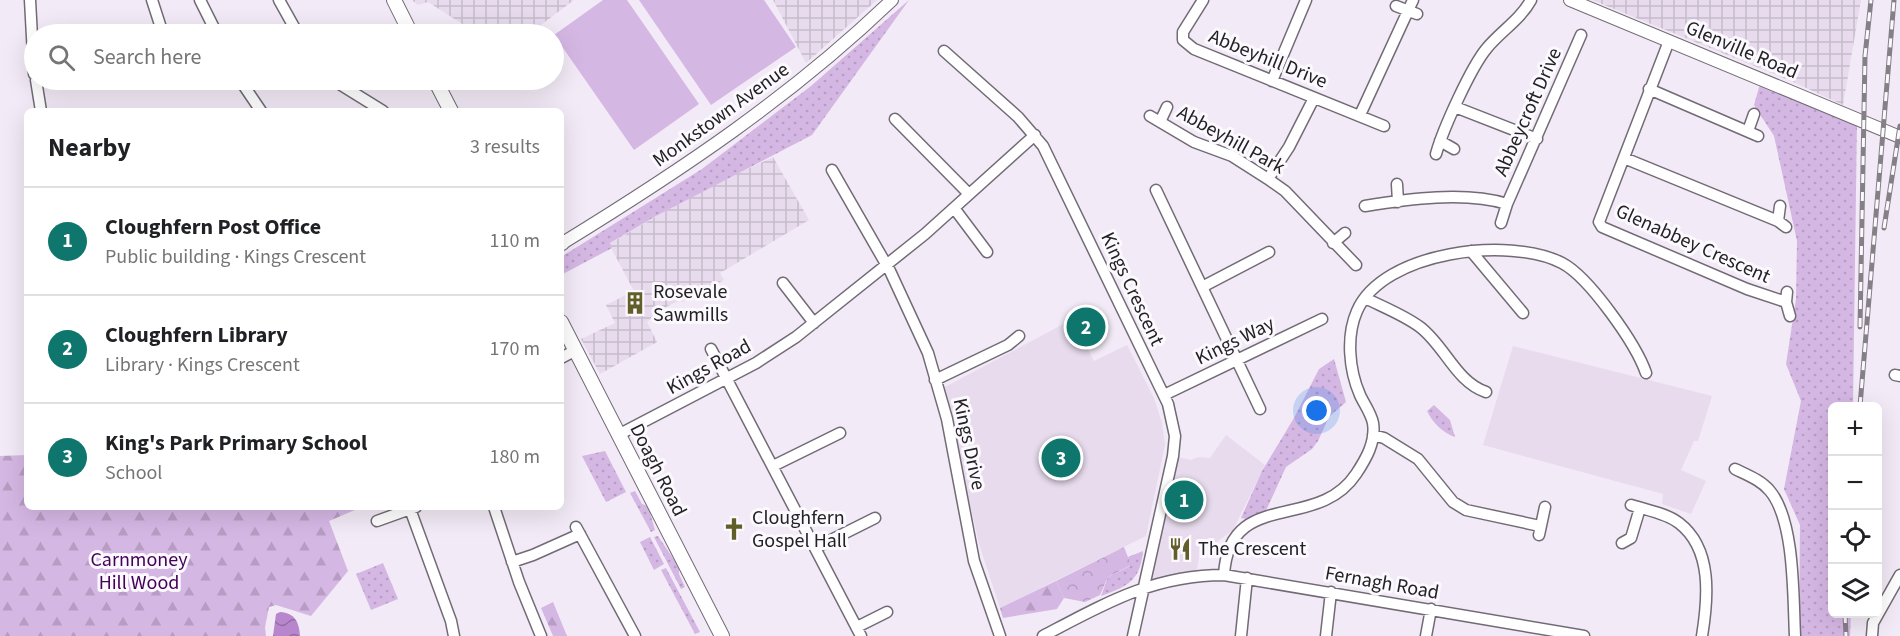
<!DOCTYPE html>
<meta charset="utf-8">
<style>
:root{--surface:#fff;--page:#f2f2f2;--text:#202124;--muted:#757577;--line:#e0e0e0;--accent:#0f766e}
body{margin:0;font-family:"Source Sans 3",sans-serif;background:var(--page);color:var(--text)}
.controls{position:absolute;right:18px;bottom:18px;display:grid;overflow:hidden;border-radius:9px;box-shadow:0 6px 24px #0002}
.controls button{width:54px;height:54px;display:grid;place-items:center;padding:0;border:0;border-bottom:2px solid var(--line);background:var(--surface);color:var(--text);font:30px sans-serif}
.you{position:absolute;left:1317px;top:411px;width:21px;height:21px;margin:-15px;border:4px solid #fff;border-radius:50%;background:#1a73e8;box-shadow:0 0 0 9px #1a73e833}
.badge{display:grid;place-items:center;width:39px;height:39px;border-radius:50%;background:var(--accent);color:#fff;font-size:20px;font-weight:700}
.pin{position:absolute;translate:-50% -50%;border:3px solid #fff;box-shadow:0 2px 6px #0006}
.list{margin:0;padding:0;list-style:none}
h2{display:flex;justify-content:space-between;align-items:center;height:78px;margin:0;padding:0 24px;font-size:26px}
h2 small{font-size:20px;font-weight:400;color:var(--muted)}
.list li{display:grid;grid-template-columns:39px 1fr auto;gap:18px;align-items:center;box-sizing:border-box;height:108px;padding:0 24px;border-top:2px solid var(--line)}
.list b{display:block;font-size:22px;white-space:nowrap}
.list p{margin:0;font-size:20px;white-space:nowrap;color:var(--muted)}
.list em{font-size:20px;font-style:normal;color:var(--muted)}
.icon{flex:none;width:33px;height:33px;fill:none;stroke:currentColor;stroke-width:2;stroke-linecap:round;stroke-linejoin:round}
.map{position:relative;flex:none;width:1900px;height:636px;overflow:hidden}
.search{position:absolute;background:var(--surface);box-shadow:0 6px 24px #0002;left:24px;top:24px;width:540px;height:66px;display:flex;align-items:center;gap:15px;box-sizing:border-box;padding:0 21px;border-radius:33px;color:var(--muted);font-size:22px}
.panel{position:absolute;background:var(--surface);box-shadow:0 6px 24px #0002;left:24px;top:108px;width:540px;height:402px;border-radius:9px}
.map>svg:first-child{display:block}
.built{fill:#e7dbed}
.industrial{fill:url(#industrial-grid)}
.grass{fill:url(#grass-dots)}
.forest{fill:url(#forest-firs)}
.park{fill:url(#park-crowns)}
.pitch{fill:#d5b7e4}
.water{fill:url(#water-waves)}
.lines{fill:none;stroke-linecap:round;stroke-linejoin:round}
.minor-casing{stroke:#726b75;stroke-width:13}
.tertiary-casing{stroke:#726b75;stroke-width:14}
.secondary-casing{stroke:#726b75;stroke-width:16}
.minor{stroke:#fff;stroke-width:10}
.tertiary{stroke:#fff;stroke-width:12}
.secondary{stroke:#fff;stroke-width:14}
.rail-casing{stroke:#858088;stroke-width:5}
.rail{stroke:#fcf9fe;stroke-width:3;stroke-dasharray:9;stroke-linecap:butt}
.labels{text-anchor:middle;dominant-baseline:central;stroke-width:6;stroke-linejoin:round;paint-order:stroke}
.street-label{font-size:20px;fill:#242125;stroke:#fcf9fe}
.poi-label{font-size:20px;fill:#242125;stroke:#fcf9fe;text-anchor:start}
.park-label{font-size:20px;fill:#430058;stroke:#fcf9fe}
</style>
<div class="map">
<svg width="1900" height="636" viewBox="0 0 1900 636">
<defs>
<pattern id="industrial-grid" width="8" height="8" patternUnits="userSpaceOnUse" patternTransform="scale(1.5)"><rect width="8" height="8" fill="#e7dbed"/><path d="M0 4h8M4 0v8" fill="none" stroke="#c6bccb"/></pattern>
<pattern id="grass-dots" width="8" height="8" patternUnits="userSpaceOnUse" patternTransform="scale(1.5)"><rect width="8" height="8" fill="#d5b7e4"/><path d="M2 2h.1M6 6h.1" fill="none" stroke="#b79dc3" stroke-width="1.8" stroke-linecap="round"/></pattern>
<pattern id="forest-firs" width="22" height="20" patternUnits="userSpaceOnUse" patternTransform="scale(1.5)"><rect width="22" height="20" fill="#d5b7e4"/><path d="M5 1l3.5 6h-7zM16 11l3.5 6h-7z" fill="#b79dc3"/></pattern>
<pattern id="park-crowns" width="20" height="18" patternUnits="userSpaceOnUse" patternTransform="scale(1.5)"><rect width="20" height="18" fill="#d5b7e4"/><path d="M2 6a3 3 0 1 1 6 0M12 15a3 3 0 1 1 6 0" fill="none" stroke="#b79dc3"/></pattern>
<pattern id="water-waves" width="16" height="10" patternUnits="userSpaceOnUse" patternTransform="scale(1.5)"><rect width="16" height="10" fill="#b786cd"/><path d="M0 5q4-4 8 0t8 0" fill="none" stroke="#956da6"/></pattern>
</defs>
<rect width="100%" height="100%" fill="#f2eaf6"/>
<!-- built -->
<path class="built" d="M1073 319 1094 361 1127 345 1154 398 1162 423 1165 445 1146 536 1000 608 980 547 962 471 955 420 943 388Z
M1513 346 1712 396 1698 441H1694L1681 470 1706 481 1691 514 1662 504 1663 494 1483 445Z
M1226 435 1265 465 1233 530 1199 555 1197 570 1146 581 1173 456 1191 460 1198 457 1210 458Z"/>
<!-- industrial -->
<path class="industrial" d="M412 0H574L529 34H478L428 2 418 5Z
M773 0H877L806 63Z
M1592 0H1861L1843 105 1791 81Z
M773 157 809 220 720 273 724 280 682 302 680 300 664 308 647 322 657 342 600 374 581 339 615 323 606 305 634 291 609 244 694 194Z"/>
<!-- grass -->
<path class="grass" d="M909 0 812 135 656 216 610 243 612 248 561 275V257L702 169 811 86Z
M1760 84 1857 119 1853 406H1832V614H1851L1850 636H1799L1800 525 1784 489 1801 401 1786 364 1796 299 1797 241 1774 136 1754 105Z
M1334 359 1346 402 1329 417 1318 441 1312 449 1286 467 1264 515 1251 520 1241 518 1262 471 1294 418 1319 369Z
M1434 405 1450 420 1455 437C1443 433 1432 422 1427 411Z
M605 451 626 492 606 502 582 456Z
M635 491 642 504 648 506 655 530 651 532 630 493Z
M658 536 679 567V574L685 587 681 589 654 537Z
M650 537 664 564 654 570 640 542Z
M1143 551C1140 581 1128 586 1101 596L1108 577 1130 566 1128 557Z
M383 563 398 599 371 610 356 574Z
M666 568 700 632 695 634 661 570Z"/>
<!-- forest -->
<path class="forest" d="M27 455V507H362L329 521 348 571 311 616 276 605 269 607 265 627 266 636H0V456Z
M1056 581 1064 598 1057 609 1003 618 1000 608Z
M553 602 567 636H553L541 608Z"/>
<!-- park -->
<path class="park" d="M1124 547 1131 565 1108 577 1100 595 1085 602 1064 598 1056 581Z"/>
<!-- pitch -->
<path class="pitch" d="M603 0H627L699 104 634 150 554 35Z
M639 0H764L796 47 711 105Z"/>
<!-- water -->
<path class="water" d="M280 612C295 613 299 622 300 636H273L276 614Z"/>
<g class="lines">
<!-- minor casing -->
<g class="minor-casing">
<path id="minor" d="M30 0 34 74
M152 0 163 34
M200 0 217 34
M279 0 298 34
M1203 0 1183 32V40L1194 49 1384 126
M1396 6 1417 14
M1669 41 1599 222 1602 227 1747 289 1786 302
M944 51 1018 117 1043 146 1168 404 1175 436 1173 456 1133 636
M36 80 41 111
M240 80 261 111
M333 80 383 111
M1272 81 1306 0
M1649 89 1758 136
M1455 107 1537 139
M1360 115 1413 0
M1150 116 1194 142 1232 156 1268 179 1285 191 1356 265
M895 119 969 194
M1160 122 1167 107
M1748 131 1754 114
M1440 141 1454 149
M1436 154C1443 129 1471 67 1487 48 1501 31 1520 20 1531 0
M1624 158 1778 221 1786 227
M832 170 890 271 928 353 947 419 974 561 1000 636
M1268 179 1289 147 1314 98
M1397 184 1398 202
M1156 190 1260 409
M1365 206C1408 199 1465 191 1507 204
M954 208 987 252
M1778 221 1780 206
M1501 223 1507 204 1581 35
M1333 243 1345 233
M1471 251 1523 313
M783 283 814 323
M1202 287 1269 252
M1787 292 1786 302 1790 316
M1365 298C1383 307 1404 315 1420 327 1445 346 1456 382 1486 392
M711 349 861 636
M561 358 576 350
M1895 375 1900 376
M935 380 1008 345 1019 336
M1164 395 1322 319
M618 435 756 363 796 337 925 234 1035 135
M1373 435 1384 438 1418 459 1453 502 1466 510 1540 526
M773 466 840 433
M1735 469C1747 475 1761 480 1770 491 1795 521 1793 597 1795 636
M1631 505C1646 510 1666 513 1679 523 1713 549 1708 599 1702 636
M494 507 519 582 541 636
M410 509 451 621 454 636
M377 521 416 507
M576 527 635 636
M1539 535 1545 507
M1622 543 1631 538 1640 508
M815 548 875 518
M512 562 533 555 580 534
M1224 575C1229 487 1317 533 1356 474 1366 459 1376 442 1373 423 1371 413 1364 404 1360 395 1349 370 1346 336 1357 311 1383 251 1510 236 1562 263 1589 277 1636 344 1646 373
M857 627 887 612
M1043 636C1104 604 1153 575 1224 575L1584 636
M1241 636 1247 578
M1326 636 1331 592
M1426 636 1431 609
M1872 636 1873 623 1900 575"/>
</g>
<!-- tertiary casing -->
<g class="tertiary-casing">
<path id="tertiary" d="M1570 0 1900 137
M561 244C680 171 791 97 892 0"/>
</g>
<!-- secondary casing -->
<g class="secondary-casing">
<path id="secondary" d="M394 0 411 34
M435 80 451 111
M561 242 562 243
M561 322 722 636"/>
</g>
<!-- minor -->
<use href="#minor" class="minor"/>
<!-- tertiary -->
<use href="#tertiary" class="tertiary"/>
<!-- secondary -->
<use href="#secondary" class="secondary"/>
<!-- rail casing -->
<g class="rail-casing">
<path id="rail" d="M1884 228 1900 126
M1860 327 1865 56 1871 0
M1860 406 1894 0
M1845 614 1846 636"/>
</g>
<!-- rail -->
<use href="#rail" class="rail"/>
</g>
<!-- icons -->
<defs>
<g id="building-bare" transform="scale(1.8)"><path d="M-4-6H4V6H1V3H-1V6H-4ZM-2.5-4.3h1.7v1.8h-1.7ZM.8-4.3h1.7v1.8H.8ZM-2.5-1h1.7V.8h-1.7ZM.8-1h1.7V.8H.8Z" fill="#625e2a" stroke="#fcf9fe" stroke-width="2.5" paint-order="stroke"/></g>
<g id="church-bare" transform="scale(1.8)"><path d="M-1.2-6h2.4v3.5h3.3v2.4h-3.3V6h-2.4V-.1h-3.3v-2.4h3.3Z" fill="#625e2a" stroke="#fcf9fe" stroke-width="2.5" paint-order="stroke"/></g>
<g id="restaurant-bare" transform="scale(1.8)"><path d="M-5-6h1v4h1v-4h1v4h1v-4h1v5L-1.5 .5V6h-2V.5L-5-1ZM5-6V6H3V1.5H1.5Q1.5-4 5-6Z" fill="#625e2a" stroke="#fcf9fe" stroke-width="2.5" paint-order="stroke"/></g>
</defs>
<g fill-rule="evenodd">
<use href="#building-bare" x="635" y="303"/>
<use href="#church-bare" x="734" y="529"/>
<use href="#restaurant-bare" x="1180" y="549"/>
</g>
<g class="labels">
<!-- street labels -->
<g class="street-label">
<text transform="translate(1742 50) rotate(23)">Glenville Road</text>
<text transform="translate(1268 59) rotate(22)">Abbeyhill Drive</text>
<text transform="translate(1528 112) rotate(-66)">Abbeycroft Drive</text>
<text transform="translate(721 115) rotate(-36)">Monkstown Avenue</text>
<text transform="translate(1231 140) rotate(29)">Abbeyhill Park</text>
<text transform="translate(1693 244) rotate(24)">Glenabbey Crescent</text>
<text transform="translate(1132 289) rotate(65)">Kings Crescent</text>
<text transform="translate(1235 341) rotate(-26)">Kings Way</text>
<text transform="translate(709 367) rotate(-29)">Kings Road</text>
<text transform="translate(969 444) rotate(78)">Kings Drive</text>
<text transform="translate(658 470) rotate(63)">Doagh Road</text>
<text transform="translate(1382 583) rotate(10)">Fernagh Road</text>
</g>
<!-- poi labels -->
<g class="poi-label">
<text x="653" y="292">Rosevale<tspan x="653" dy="23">Sawmills</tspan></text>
<text x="752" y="518">Cloughfern<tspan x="752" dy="23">Gospel Hall</tspan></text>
<text x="1198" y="549">The Crescent</text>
</g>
<!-- park labels -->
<g class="park-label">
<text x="139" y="560">Carnmoney<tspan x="139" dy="23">Hill Wood</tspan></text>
</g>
</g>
</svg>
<div class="controls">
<button>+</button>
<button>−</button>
<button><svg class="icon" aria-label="locate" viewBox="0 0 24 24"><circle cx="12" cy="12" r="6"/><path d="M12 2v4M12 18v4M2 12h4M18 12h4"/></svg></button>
<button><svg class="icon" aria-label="layers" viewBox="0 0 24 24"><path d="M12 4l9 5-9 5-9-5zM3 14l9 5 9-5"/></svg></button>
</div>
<div class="you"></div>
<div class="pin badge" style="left:1184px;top:500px">1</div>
<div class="pin badge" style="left:1086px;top:327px">2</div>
<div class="pin badge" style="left:1061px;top:458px">3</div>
<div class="search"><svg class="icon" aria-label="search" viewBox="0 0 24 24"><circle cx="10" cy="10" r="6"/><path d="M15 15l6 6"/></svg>Search here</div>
<section class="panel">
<h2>Nearby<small>3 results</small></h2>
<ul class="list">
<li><span class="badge">1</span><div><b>Cloughfern Post Office</b><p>Public building · Kings Crescent</p></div><em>110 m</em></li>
<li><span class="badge">2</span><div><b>Cloughfern Library</b><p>Library · Kings Crescent</p></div><em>170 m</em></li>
<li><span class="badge">3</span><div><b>King's Park Primary School</b><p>School</p></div><em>180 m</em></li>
</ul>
</section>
</div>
